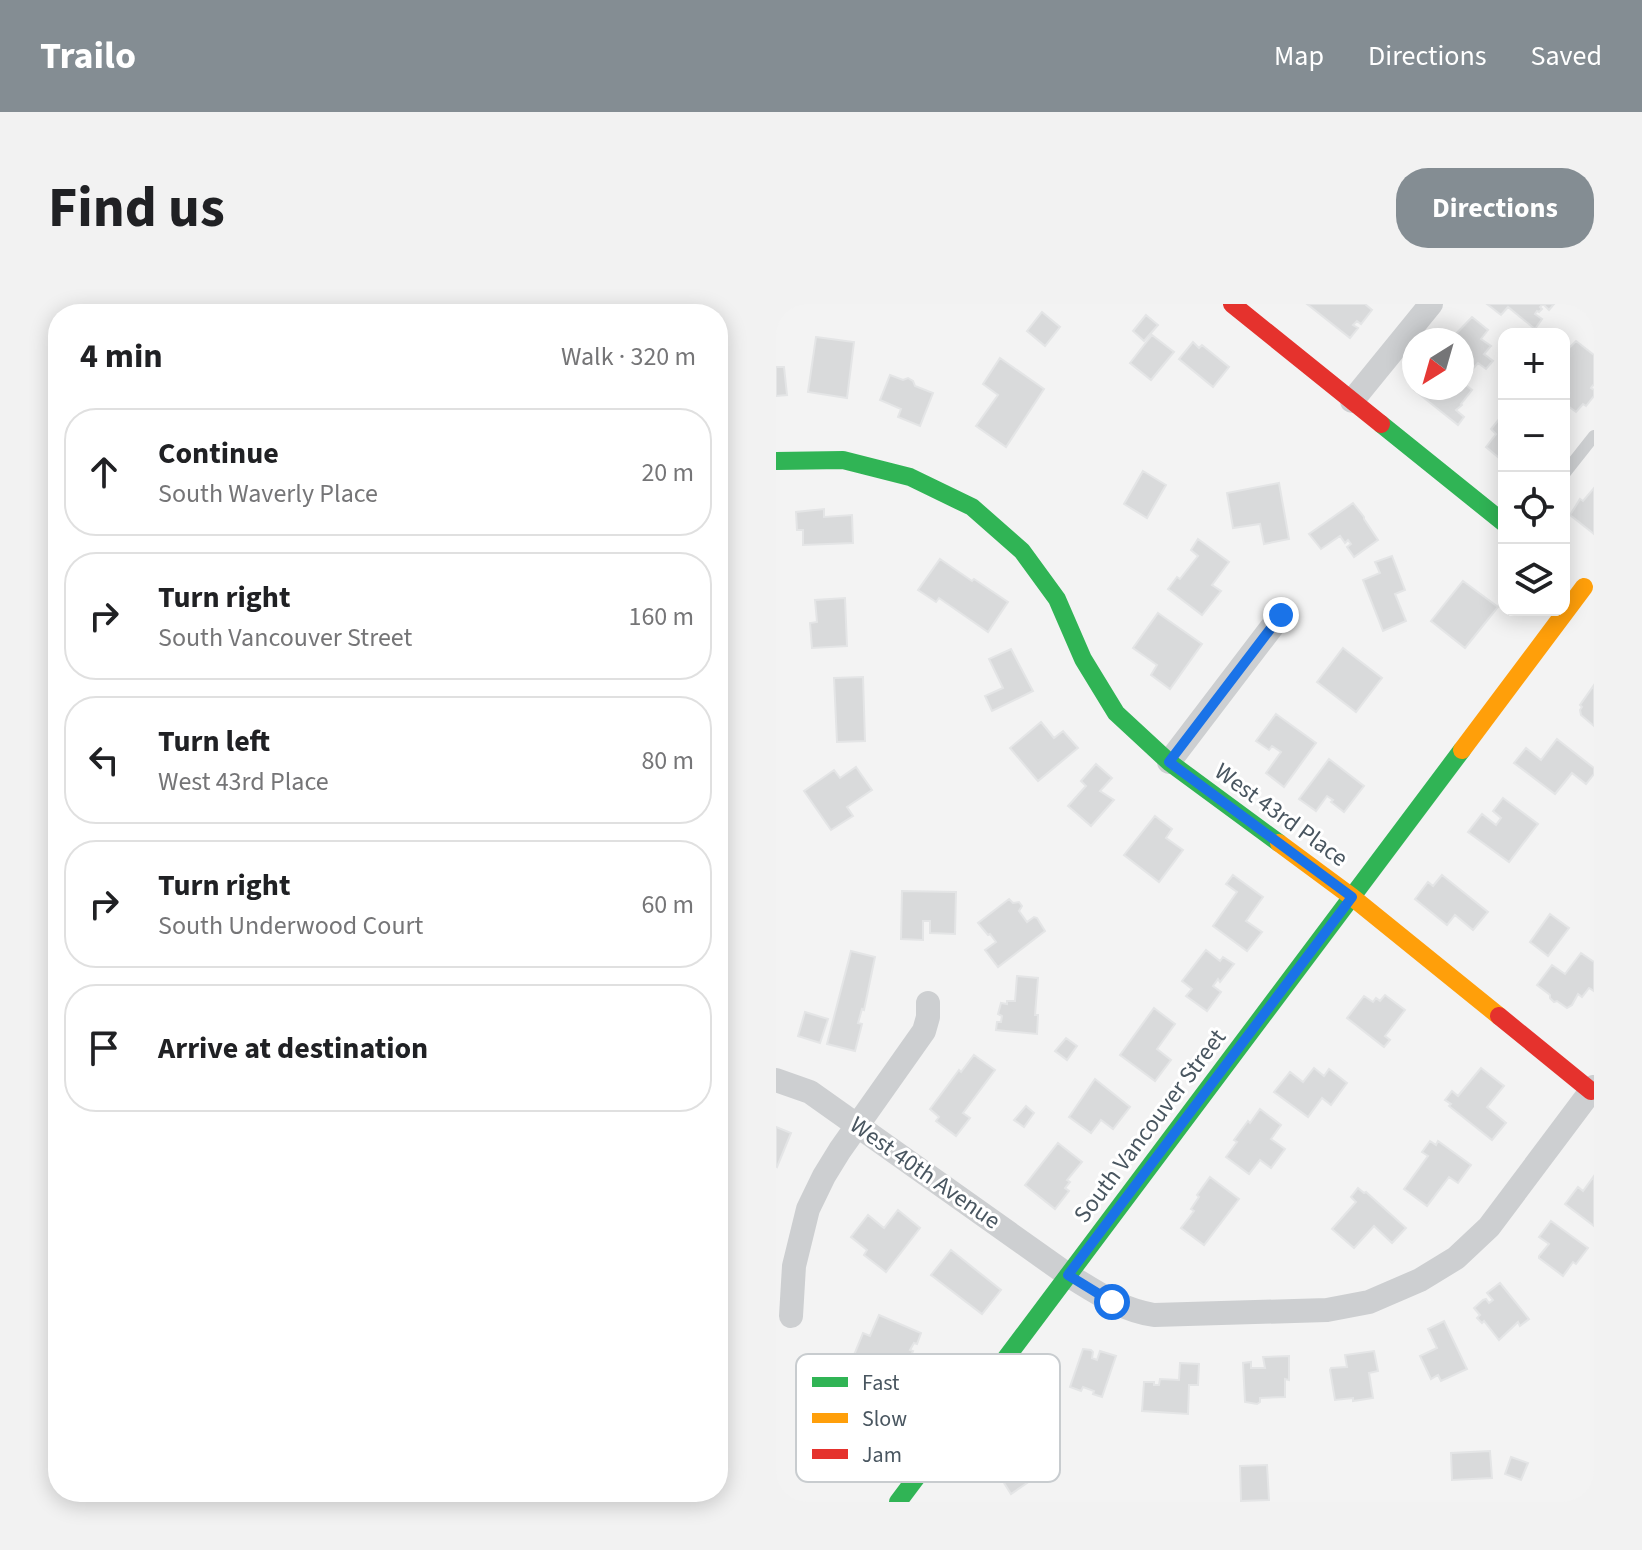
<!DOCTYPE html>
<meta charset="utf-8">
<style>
:root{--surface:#fff;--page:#f2f2f2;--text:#202124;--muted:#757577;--line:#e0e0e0;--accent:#848d93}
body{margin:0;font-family:"Source Sans 3",sans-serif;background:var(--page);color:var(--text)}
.controls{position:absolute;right:24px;top:24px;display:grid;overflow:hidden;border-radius:16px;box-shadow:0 4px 20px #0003}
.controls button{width:72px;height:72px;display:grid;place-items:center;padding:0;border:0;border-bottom:2px solid var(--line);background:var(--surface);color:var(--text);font:40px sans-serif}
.compass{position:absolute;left:626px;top:24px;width:72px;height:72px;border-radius:50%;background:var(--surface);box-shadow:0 4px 20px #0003;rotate:217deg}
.stop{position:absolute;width:24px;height:24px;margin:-18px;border:6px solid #1a73e8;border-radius:50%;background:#fff}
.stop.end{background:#1a73e8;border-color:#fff;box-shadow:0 2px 8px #0008}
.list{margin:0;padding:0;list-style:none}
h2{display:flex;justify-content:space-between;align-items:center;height:104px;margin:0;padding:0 32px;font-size:34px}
h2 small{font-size:26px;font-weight:400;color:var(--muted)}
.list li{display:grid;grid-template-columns:52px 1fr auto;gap:24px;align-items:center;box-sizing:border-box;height:128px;margin:0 16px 16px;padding:0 16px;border:2px solid var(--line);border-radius:32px}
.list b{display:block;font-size:30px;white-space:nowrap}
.list p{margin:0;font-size:26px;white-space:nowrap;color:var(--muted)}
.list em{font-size:26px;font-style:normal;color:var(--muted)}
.icon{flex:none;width:44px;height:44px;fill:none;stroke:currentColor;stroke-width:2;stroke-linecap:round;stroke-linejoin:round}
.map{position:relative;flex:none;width:818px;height:1198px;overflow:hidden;border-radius:32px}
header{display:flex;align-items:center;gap:48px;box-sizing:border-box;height:112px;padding:0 40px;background:var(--accent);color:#fff}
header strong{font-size:38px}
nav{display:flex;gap:44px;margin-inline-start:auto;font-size:28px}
.intro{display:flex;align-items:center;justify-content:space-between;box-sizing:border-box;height:192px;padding:0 48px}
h1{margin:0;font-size:56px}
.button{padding:20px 36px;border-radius:32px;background:var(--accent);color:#fff;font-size:28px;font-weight:700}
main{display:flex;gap:48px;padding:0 48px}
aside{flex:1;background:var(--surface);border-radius:32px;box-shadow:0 4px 20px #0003}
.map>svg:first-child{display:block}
.building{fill:#d9dadb;stroke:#e4e5e6;stroke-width:2}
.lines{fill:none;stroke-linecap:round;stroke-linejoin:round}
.lane{stroke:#cdcfd1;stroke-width:12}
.street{stroke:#cdcfd1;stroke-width:24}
.fast{stroke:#30b455;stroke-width:18}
.slow{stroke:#ff9f0a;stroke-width:18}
.jam{stroke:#e5322d;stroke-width:18}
.route{stroke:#1a73e8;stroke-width:10}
.labels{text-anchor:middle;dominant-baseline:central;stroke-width:6;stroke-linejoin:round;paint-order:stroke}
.street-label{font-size:24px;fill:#495660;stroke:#fff}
.key{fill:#fff;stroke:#c8cccf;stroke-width:2}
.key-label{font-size:22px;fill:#495660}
</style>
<header>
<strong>Trailo</strong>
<nav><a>Map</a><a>Directions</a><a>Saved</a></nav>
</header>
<div class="intro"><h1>Find us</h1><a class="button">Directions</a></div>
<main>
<aside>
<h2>4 min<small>Walk · 320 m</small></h2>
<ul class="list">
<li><svg class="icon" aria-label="ahead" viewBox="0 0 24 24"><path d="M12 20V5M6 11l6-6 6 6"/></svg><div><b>Continue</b><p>South Waverly Place</p></div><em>20 m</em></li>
<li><svg class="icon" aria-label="right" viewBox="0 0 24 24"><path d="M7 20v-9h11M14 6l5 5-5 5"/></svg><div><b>Turn right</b><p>South Vancouver Street</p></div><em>160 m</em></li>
<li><svg class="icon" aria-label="left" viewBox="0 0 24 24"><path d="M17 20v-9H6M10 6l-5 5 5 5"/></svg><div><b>Turn left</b><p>West 43rd Place</p></div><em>80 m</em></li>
<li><svg class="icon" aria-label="right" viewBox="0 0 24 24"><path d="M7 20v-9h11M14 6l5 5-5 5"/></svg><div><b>Turn right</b><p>South Underwood Court</p></div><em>60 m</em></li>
<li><svg class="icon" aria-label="arrive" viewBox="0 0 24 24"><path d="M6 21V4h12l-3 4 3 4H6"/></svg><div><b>Arrive at destination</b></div></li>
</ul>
</aside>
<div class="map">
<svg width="818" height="1198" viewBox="0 0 818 1198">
<rect width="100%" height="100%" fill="#f3f3f3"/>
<!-- building -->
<path class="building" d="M531 0H589L596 6 585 20 581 17 577 21 582 24 574 34Z
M711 0H778L773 6 767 0 764 3 766 5 763 8 761 7 759 10 766 15 759 25 732 3 725 11Z
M266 8 284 23 269 42 251 27Z
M370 11 382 21 368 37 357 27Z
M696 13 712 26 705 35 715 42 708 50 717 57 710 65 702 59 693 69 686 63V36L676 34Z
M376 31 398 48 375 76 354 59Z
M40 33 78 38 71 94 32 88Z
M800 37 818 51V80L815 84 818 86V92L810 102 807 100 800 108 788 99V94L793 89 788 85V48L790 50 793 46 792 45Z
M417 38 423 44 426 41 453 63 437 83 403 55Z
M224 54 268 85 230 143 200 122 222 91 207 80Z
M0 63H8L11 91 0 92Z
M114 71 127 76 132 74 137 77 139 82 157 89 144 122 122 113 125 105 104 96Z
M686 78 696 86 685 100 686 101 680 106 688 113 682 121 638 86 640 84H686Z
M724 114 728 118V158L710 143 720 130 715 125Z
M367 167 390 181 371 214 348 200Z
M503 179 513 235 488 240 484 220 457 224 451 189Z
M818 184V230L794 211 804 195 807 197Z
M577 199 588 213V215L602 236 578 253 571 243 575 240 572 236 569 239 564 232 545 245 533 230Z
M48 205V213L76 211 77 239 27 241V226H21L20 208Z
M422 235 453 258 436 281 445 287 426 311 392 285 401 273 404 275 422 252 415 246Z
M616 252 629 286 619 290 630 317 607 327 587 276 604 269 599 258Z
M164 255 196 277 198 275 232 298 212 328 163 294 160 298 142 286Z
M687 277 722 303 689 344 655 317Z
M69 294 71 342 36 344 34 319 41 318 39 296Z
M382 309 426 340 394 385 375 371 381 361 357 344Z
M567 344 606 374 580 408 541 378Z
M235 345 257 387 216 407 209 392 227 384 213 355Z
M87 373 89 437 61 438 58 374Z
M818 381V422L805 411 804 406 806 403 804 401Z
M500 410 540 439 508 483 490 469 505 448 496 442 493 446 480 437Z
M265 418 278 434 287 427 302 444 262 477 234 444Z
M781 435 818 464V470L810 480 796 469 779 490 738 459 750 444 765 456Z
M553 455 588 482 568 508 555 498 557 496 551 492 540 507 523 495Z
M320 460 336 474 324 487 338 496 315 522 292 502 310 482 305 477Z
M80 463 96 486 71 503 77 512 55 526 28 487 58 466 64 474Z
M727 494 762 520 733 558 692 528 706 510 720 521 725 514 717 507Z
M379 512 396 525 390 534 407 546 383 578 348 551Z
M457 571 487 593 470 617 486 628 471 647 437 622 461 588 450 580Z
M666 571 712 608 697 626 679 611 671 621 639 595 652 578 657 582Z
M126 587 180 588 179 630 154 629V617H147V636L125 635Z
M233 595 237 599 243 598 246 602 243 607 251 618 258 613 261 614 269 627 222 663 209 646 220 638 214 630 212 631 202 619Z
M774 610 793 624 772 652 754 638Z
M430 646 444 657 447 653 458 660 444 678 442 675 437 682 445 688 431 707 410 692 416 685 406 677Z
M75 647 99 653 88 706 86 705 82 719 86 720 79 747 51 740Z
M805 649 818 658V687L813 684 806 693 802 690 796 701 791 704 781 697 778 698 774 694V691L761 681 776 661 789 670Z
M241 672 262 674 259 711H262L261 730 220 726 221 718H225L226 712 222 710 225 699 231 700V697H239Z
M609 691 629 706 609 732 614 736 608 743 571 714 588 692 597 698 600 694 604 697Z
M378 704 399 720 381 745 395 756 379 777 344 751Z
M29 708 52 715 44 739 22 732Z
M290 734 301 742 291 756 279 747Z
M198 751 219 766 187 809 194 814 180 832 160 817 163 813 154 805 183 766 185 768Z
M538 764 548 772 553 765 571 779 555 801 546 794 532 813 498 788 514 768 527 778Z
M705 764 728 782 711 803 730 819 716 836 673 802 675 800 669 796 676 787 682 792Z
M319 775 354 803 337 825 325 816 315 829 293 813Z
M250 802 258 809 248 823 238 816Z
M484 805 505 821 495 835 509 845 495 864 484 856 473 870 450 853 461 838 458 836 472 817 474 819Z
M0 823 15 829 1 863 0 862Z
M654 837 660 841 662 837 695 861 682 879 673 873 651 902 628 885 652 852 646 848Z
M282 839 306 858 291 876 294 878 289 884 293 887 279 905 249 881Z
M818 872V922L789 900 802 883 807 887Z
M434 873 463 895 428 941 405 924 418 907 415 905 423 893 421 891Z
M582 884 588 889 590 888 630 924 616 939 598 922 578 944 556 925 580 898 575 893Z
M122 906 144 924 110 968 88 951 91 946 75 933 92 911 108 924Z
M775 917 812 944 800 960 797 958 787 972 763 954V952L773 940 763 933Z
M175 946 225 986 206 1010 155 971Z
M724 979 753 1015 744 1022 742 1018 723 1036 708 1017 706 1019 701 1014 704 1011 698 1004 707 996 710 995 713 999 717 996 711 989Z
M103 1011 145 1029 141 1040 138 1039 134 1046 137 1047 131 1061 129 1060 125 1070 78 1051 87 1029 94 1032Z
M668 1017 691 1065 665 1077 662 1071 655 1075 644 1052 661 1044 652 1025Z
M307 1045 315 1046 317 1048 316 1054 321 1056 324 1047 340 1052 326 1093 317 1090 318 1087 307 1083 305 1087 294 1083Z
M598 1047 602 1067 593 1069 597 1094 577 1097V1094L559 1096 554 1066 555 1064 571 1063 569 1051Z
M513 1052V1076L509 1075V1093L484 1094V1098L481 1100 469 1098 467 1059 475 1058V1064H489L487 1053Z
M404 1059 423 1060 422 1081H413L412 1110 366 1107 368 1078H378V1081H383L384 1075 403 1076Z
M714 1147 716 1174 676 1176 675 1149Z
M735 1153 752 1159 745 1176 729 1170Z
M491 1161 493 1196 465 1197 464 1162Z
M240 1164 251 1179 235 1190 225 1174Z"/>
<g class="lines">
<!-- lane -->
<path class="lane" d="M815 0 818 3
M788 170 818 132"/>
<!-- street -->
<path class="street" d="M576 97 655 0
M393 458 505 311
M0 776 34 788 292 971C320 988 345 1006 378 1011L551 1006 593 998 644 976 680 954 713 923 818 783
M15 1012 18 962 32 905 48 872 64 846 148 727 152 713V699"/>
<!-- fast -->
<path class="fast" d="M605 120 728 219
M0 157 67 156 134 173 196 203 246 247 281 295 307 355 340 409 393 458 503 539
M122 1198 686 446"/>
<!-- slow -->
<path class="slow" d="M686 446 808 283
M503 539 576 593 723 712"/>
<!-- jam -->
<path class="jam" d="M456 0 605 120
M723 712 815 787"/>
</g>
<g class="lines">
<!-- route -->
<path class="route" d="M336 998 292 971 576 593 393 458 505 311"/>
</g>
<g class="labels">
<!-- street labels -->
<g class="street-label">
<text transform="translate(505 511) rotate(36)">West 43rd Place</text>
<text transform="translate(374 822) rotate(-53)">South Vancouver Street</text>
<text transform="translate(149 869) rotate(35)">West 40th Avenue</text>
</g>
</g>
<!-- legend -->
<rect x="20" y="1050" width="264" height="128" rx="12" class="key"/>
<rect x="36" y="1073" width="36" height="10" fill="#30b455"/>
<rect x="36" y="1109" width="36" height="10" fill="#ff9f0a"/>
<rect x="36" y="1145" width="36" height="10" fill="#e5322d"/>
<g class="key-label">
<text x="86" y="1086">Fast</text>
<text x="86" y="1122">Slow</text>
<text x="86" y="1158">Jam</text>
</g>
</svg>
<div class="controls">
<button>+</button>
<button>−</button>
<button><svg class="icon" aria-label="locate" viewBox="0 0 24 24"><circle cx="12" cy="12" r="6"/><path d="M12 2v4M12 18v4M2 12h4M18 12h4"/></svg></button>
<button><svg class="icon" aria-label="layers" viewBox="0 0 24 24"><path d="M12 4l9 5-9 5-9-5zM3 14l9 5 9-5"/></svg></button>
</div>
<svg class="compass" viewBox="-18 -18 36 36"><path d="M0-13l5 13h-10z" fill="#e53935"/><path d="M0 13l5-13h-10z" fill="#757577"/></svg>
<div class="stop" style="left:336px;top:998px"></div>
<div class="stop end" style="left:505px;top:311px"></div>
</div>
</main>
